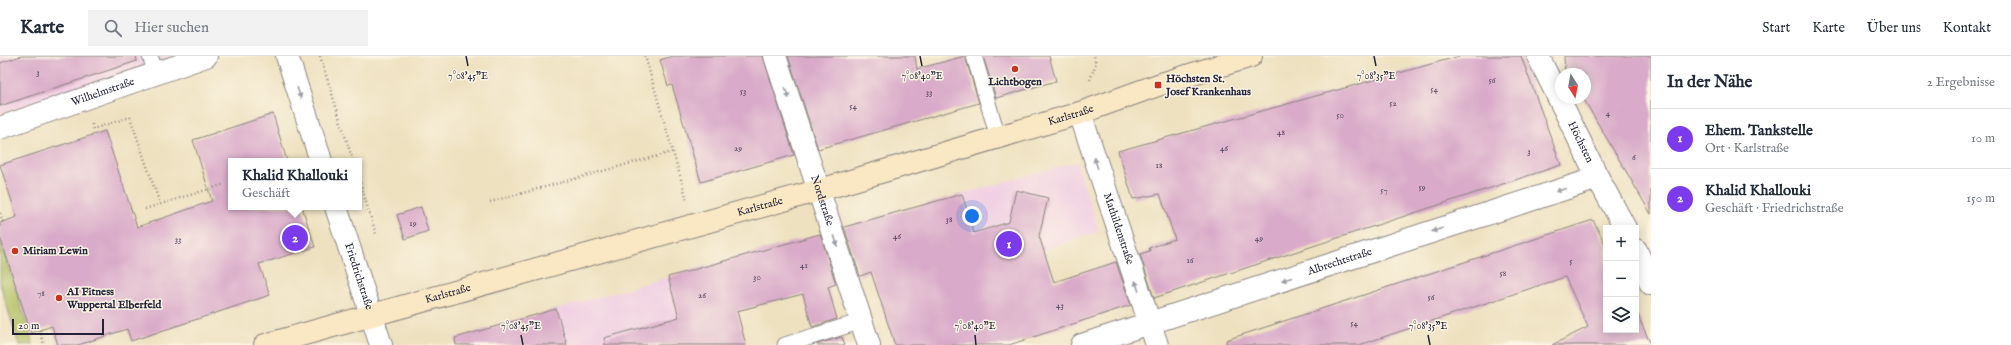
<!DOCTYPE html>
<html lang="de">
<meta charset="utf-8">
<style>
:root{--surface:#fff;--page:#f2f2f3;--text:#1f2937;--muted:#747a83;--line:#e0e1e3;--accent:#7c3aed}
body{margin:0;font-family:"IM FELL English",serif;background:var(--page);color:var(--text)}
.controls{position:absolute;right:12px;bottom:12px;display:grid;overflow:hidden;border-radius:0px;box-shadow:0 2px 10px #0003}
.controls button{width:36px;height:36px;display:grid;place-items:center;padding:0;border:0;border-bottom:1px solid var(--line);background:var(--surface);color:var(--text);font:20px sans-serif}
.compass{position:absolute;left:1555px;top:12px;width:36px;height:36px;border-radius:50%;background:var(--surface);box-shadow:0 2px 10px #0003;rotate:169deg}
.scale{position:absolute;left:12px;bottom:10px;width:92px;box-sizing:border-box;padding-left:4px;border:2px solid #22223b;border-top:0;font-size:11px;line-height:14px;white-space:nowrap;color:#22223b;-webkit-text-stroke:3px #fcf5e5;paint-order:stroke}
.you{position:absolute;left:972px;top:160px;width:14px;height:14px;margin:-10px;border:3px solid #fff;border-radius:50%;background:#1a73e8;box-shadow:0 0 0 6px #1a73e833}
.badge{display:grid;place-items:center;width:26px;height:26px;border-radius:50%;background:var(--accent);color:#fff;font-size:13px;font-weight:700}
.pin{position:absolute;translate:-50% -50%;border:2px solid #fff;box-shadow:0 1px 4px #0006}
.popup{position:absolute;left:228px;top:102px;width:134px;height:52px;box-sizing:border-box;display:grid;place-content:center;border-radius:0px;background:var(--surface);filter:drop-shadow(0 1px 3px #0005);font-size:13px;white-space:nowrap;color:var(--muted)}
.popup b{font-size:15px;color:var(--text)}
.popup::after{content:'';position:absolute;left:50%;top:100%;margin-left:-8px;border:8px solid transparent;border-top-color:var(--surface)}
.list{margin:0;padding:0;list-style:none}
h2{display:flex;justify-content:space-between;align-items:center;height:52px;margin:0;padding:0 16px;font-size:17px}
h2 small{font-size:13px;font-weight:400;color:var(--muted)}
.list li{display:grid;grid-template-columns:26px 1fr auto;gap:12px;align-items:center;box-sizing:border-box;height:60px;padding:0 16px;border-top:1px solid var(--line)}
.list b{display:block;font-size:15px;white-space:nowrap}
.list p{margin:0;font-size:13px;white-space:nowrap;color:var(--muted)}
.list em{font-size:13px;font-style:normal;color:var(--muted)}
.icon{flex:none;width:22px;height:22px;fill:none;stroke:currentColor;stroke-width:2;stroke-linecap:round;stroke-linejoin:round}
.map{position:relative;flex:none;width:1651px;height:289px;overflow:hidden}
header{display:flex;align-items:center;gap:24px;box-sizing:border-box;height:56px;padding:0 20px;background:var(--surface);border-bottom:1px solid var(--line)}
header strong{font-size:19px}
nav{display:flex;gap:22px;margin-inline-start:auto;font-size:14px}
.search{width:280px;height:36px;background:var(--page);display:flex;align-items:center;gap:10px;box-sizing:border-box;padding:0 14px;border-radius:0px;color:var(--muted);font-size:15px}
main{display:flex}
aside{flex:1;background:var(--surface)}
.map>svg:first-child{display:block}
.built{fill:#f1d0e3}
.green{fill:#b1be61;stroke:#6a704e}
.building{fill:#d9aac9}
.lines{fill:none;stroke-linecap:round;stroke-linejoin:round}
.service-casing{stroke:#88827e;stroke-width:17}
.pedestrian-casing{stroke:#88827e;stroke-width:24}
.minor-casing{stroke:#88827e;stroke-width:24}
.secondary-casing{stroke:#88827e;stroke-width:24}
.path{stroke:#88827e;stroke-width:2.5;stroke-dasharray:1 3;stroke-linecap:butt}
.service{stroke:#fff;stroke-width:15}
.pedestrian{stroke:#fff;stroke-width:22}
.minor{stroke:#fff;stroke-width:22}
.secondary{stroke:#fae7c3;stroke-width:22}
.oneway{fill:#9c9ca7}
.ticks{fill:none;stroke:#22223b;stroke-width:1.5}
.poi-dot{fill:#c8321e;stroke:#fcf5e5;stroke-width:1.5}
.labels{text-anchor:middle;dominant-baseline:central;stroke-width:3;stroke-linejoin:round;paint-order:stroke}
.number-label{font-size:9px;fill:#50445e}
.poi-label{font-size:11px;font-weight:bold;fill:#22223b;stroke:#fcf5e5;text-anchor:start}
.street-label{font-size:11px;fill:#22223b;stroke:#fcf5e5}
.ticks-label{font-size:10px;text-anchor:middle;fill:#22223b;stroke:#fcf5e5;stroke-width:3;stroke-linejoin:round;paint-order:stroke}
</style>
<header>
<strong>Karte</strong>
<div class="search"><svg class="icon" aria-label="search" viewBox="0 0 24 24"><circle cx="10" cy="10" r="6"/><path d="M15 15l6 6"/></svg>Hier suchen</div>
<nav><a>Start</a><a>Karte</a><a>Über uns</a><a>Kontakt</a></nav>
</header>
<main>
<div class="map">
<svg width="1651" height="289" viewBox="0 0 1651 289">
<rect width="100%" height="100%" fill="#fcf5e5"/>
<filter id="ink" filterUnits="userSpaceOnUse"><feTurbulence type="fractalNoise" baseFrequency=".025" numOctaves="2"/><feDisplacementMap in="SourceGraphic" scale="8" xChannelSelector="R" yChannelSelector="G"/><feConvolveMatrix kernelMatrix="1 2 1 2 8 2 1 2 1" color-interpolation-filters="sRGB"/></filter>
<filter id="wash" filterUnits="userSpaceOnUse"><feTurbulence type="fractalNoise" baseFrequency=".012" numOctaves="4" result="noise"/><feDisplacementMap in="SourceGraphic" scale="16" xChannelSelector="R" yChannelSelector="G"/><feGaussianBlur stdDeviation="0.9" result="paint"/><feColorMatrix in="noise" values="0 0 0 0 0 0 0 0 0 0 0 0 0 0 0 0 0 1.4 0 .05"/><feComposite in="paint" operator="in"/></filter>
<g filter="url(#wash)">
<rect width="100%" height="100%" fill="#eee1c0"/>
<!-- built -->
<path class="built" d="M0 0H178L0 58Z
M1076 106 1099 175 985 213 962 138Z
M668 221 686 289H514L508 267Z"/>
<!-- green -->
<path class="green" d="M0 185 32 284V289H19L0 228Z"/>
<g id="blocks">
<!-- building -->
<path class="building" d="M21 0H136L137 5 0 50V7Z
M673 0H763L794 99 701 126 672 29 668 30 660 4Z
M788 0H915L917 13 965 0 979 47 818 93Z
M983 0H1049L1056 25 996 42Z
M1460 0H1521L1561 109 1154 242 1140 198 1150 195 1149 192 1175 183 1160 138 1133 143 1118 95Z
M1564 0H1651V158L1583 42H1585V18H1565Z
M273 58 287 105H231V151H302L315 191 259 208 270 239 131 285 127 273 78 289H58L52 270 31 277 0 181V167L17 161 0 109 105 75 137 171 212 145 193 84Z
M1016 134 1048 142 1039 180 1054 226 1116 206 1131 249 1009 289H895L871 216 860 220 844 171 962 138 974 177 1009 166Z
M421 151 428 175 405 183 397 159Z
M1593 164 1606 190V274H1636V255L1651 289H1552L1588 271 1565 221 1359 289H1227L1226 284Z
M820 178 836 228 828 231 837 263 812 271 803 238 737 255 746 289H605L604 282 679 261 668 221Z
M556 253 567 289H456L455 282Z
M842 281 845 289H817V288Z"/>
</g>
</g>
<g filter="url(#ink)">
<use href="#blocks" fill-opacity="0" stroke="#88827e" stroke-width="1"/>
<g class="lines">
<!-- service casing -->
<g class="service-casing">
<path id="service" d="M150 0 156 17
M974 0 998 81
M785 289 862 265"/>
</g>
<!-- pedestrian casing -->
<g class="pedestrian-casing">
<g id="pedestrian">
<path id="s1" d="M0 72 206 0"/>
</g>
</g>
<!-- minor casing -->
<g class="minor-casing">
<g id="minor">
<path d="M287 0 321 105"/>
<path id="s2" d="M775 0 869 289"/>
<path id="s3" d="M1538 0 1598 122 1625 172"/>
<path id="s4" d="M1080 57 1157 289"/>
<path id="s5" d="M336 151 381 289"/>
<path d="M1636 194 1651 228"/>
<path id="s6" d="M1082 289 1598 122"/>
</g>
</g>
<!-- secondary casing -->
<g class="secondary-casing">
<g id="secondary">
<path id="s7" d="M265 289 820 134 1080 57 1158 29 1251 0"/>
</g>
</g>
<!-- path -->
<path class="path" d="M320 0 353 105
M645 0 687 144
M1090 24 1096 7 1094 0
M92 68 93 73 130 61 160 148
M359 123 376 178
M490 146 672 96
M145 153 225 128
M0 157 3 166
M40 274 44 289"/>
<!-- service -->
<use href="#service" class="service"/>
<!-- pedestrian -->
<use href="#pedestrian" class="pedestrian"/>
<!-- minor -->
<use href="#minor" class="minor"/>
<!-- secondary -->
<use href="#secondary" class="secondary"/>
</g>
<!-- one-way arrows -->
<defs><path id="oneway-solid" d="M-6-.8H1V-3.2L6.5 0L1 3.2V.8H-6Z"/></defs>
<g class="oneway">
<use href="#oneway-solid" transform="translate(299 37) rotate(72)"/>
<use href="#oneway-solid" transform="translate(787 37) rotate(72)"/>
<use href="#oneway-solid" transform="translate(1096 107) rotate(-108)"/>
<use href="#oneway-solid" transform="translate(1561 134) rotate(162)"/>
<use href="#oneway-solid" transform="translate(1437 174) rotate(162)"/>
<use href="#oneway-solid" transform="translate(836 185) rotate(73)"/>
<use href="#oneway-solid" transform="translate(1287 223) rotate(162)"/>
<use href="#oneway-solid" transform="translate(1137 230) rotate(-108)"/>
</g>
</g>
<!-- ticks -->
<path class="ticks" d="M466 0 468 10M920 0 922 10M1374 0 1376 10M521 279 523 289M975 279 976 289M1428 279 1430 289"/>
<!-- markers -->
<g class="poi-dot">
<circle cx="1015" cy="13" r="4"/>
<rect x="1154" y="25" width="8" height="8" rx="2"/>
<circle cx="15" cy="195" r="4"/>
<circle cx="59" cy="242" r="4"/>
</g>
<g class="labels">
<!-- number labels -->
<g class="number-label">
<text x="38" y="16">3</text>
<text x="1492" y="24">56</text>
<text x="1434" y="33">54</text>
<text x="743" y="35">53</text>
<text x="929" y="36">33</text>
<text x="1393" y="47">52</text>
<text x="853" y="50">54</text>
<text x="1608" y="57">4</text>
<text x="1340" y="59">50</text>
<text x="1281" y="76">48</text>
<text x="738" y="92">29</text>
<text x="1224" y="92">46</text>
<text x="1529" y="95">3</text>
<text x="1634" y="101">6</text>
<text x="1159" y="109">18</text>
<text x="1422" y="131">59</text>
<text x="1384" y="134">57</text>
<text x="949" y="163">38</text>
<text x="413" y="167">19</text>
<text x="897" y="180">46</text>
<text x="1259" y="182">49</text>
<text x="178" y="183">33</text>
<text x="1190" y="204">16</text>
<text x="1571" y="205">5</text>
<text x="804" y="209">41</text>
<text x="1503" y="217">58</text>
<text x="757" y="221">30</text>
<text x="41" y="237">78</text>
<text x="702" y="239">26</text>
<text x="1431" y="241">56</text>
<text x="1060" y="249">43</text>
<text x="1354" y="267">54</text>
</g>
<!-- poi labels -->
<g class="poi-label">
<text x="1166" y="23">Höchsten St.<tspan x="1166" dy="13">Josef Krankenhaus</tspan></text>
<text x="1015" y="26" text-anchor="middle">Lichtbogen</text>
<text x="23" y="195">Miriam Lewin</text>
<text x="67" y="236">AI Fitness<tspan x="67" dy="13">Wuppertal Elberfeld</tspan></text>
</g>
<!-- street labels -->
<g class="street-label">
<text stroke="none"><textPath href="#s1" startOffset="109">Wilhelmstraße</textPath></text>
<text stroke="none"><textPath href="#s7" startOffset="838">Karlstraße</textPath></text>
<text stroke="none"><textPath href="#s3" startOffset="96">Höchsten</textPath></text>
<text stroke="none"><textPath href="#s2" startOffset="152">Nordstraße</textPath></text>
<text stroke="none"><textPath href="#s7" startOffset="514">Karlstraße</textPath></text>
<text stroke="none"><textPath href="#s4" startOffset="122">Mathildenstraße</textPath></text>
<text stroke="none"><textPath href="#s6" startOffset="271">Albrechtstraße</textPath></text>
<text stroke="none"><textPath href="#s5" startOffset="73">Friedrichstraße</textPath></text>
<text stroke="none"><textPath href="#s7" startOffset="190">Karlstraße</textPath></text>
</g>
</g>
<g class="ticks-label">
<text x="468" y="23">7°08'45"E</text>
<text x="922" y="23">7°08'40"E</text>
<text x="1376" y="23">7°08'35"E</text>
<text x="521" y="273">7°08'45"E</text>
<text x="975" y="273">7°08'40"E</text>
<text x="1428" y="273">7°08'35"E</text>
</g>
</svg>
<div class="controls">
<button>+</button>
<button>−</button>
<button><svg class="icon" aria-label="layers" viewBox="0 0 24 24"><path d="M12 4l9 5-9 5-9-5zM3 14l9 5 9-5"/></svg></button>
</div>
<svg class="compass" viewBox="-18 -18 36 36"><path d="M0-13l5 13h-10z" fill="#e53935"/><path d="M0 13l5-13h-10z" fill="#747a83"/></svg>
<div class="scale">20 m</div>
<div class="you"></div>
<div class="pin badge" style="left:1009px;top:188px">1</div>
<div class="pin badge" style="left:295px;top:182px">2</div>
<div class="popup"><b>Khalid Khallouki</b>Geschäft</div>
</div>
<aside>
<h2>In der Nähe<small>2 Ergebnisse</small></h2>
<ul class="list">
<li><span class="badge">1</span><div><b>Ehem. Tankstelle</b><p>Ort · Karlstraße</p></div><em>10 m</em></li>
<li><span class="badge">2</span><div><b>Khalid Khallouki</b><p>Geschäft · Friedrichstraße</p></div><em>150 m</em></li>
</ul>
</aside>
</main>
